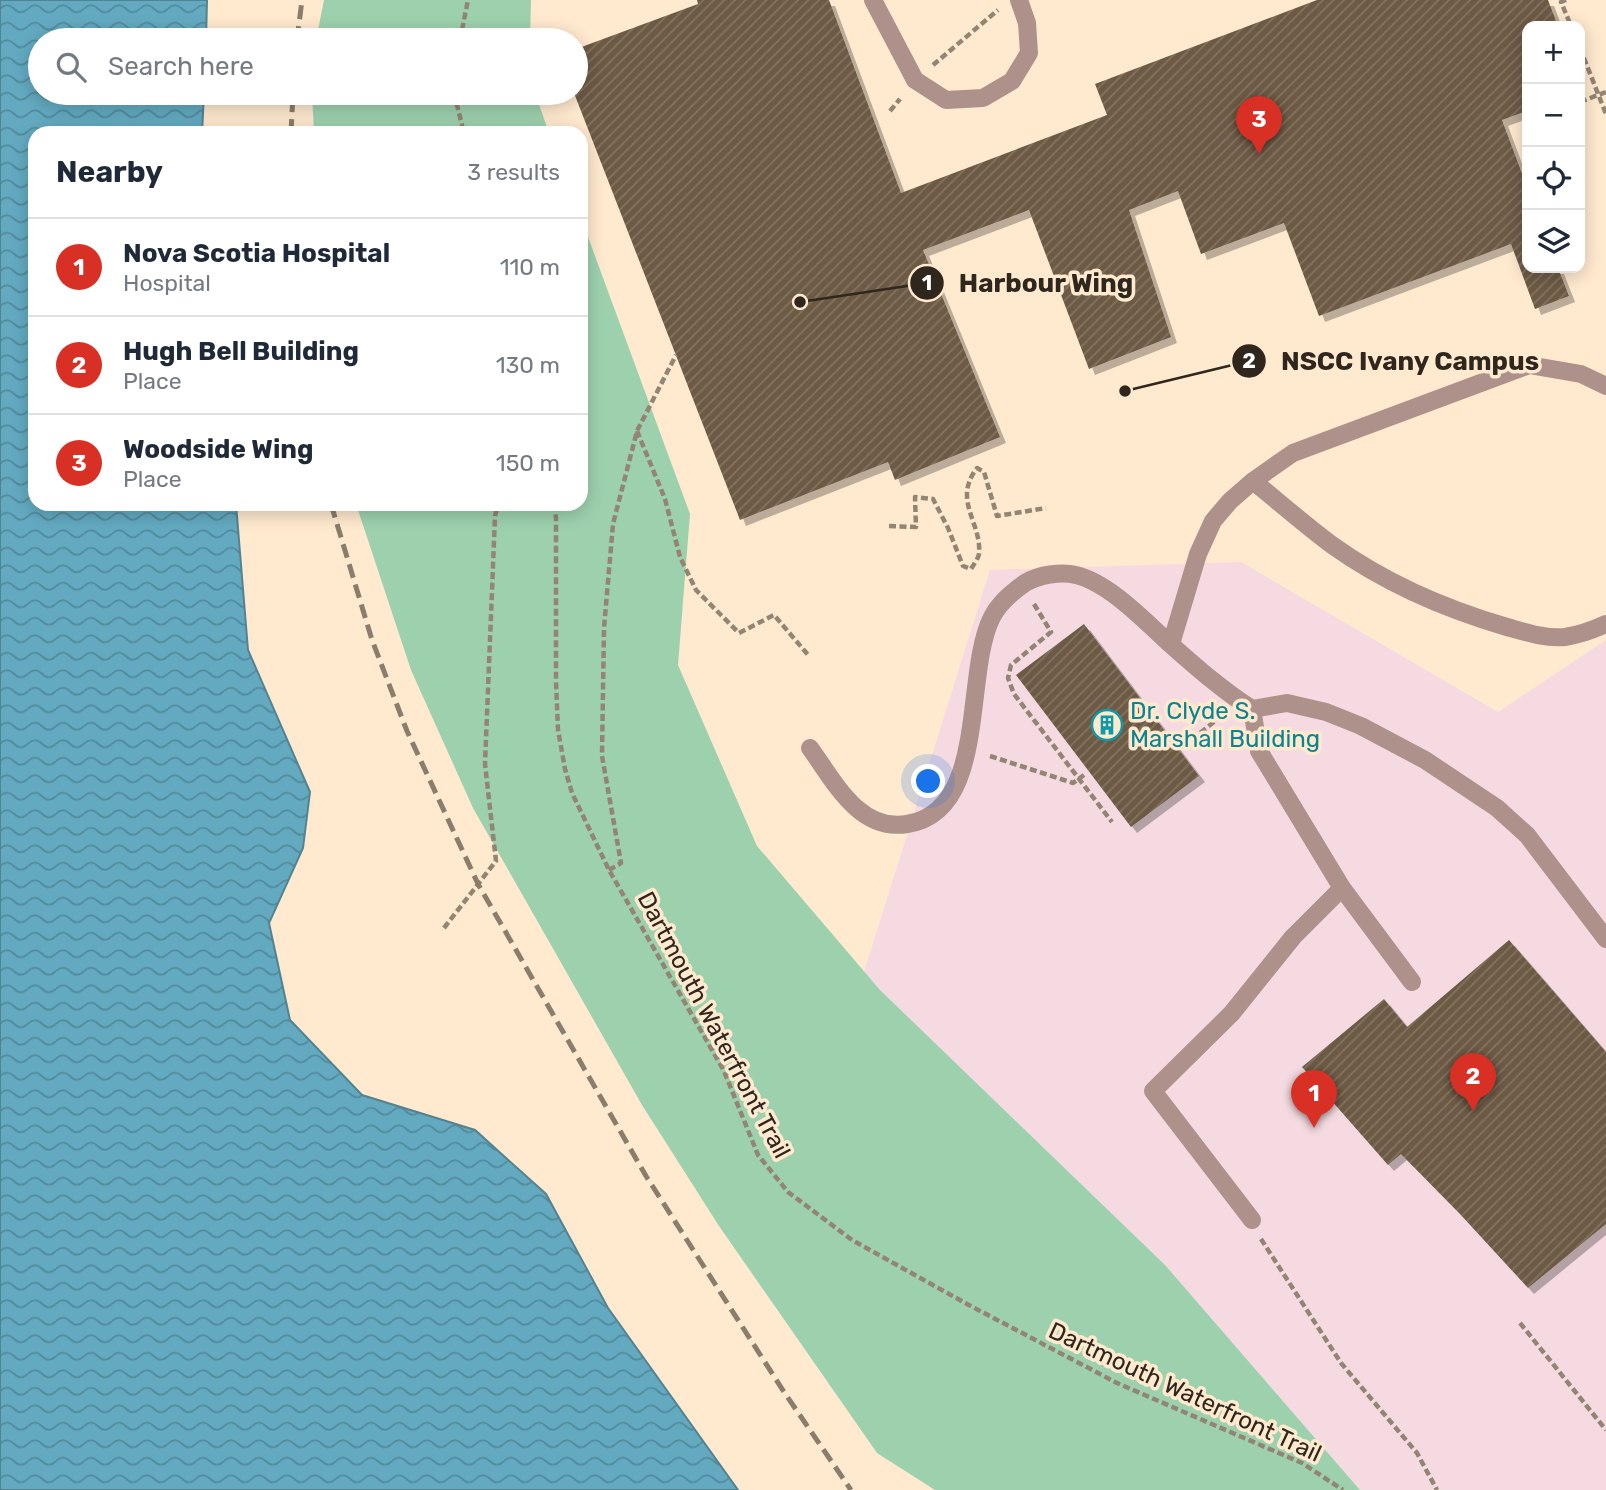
<!DOCTYPE html>
<meta charset="utf-8">
<style>
:root{--surface:#fff;--page:#f2f2f3;--text:#1f2937;--muted:#747a83;--line:#e0e1e3;--accent:#d93025}
body{margin:0;font-family:Rubik,sans-serif;background:var(--page);color:var(--text)}
.controls{position:absolute;right:21px;top:21px;display:grid;overflow:hidden;border-radius:14px;box-shadow:0 4px 18px #0003}
.controls button{width:63px;height:63px;display:grid;place-items:center;padding:0;border:0;border-bottom:2px solid var(--line);background:var(--surface);color:var(--text);font:35px sans-serif}
.you{position:absolute;left:929px;top:782px;width:24px;height:24px;margin:-18px;border:5px solid #fff;border-radius:50%;background:#1a73e8;box-shadow:0 0 0 10px #1a73e833}
.badge{display:grid;place-items:center;width:46px;height:46px;border-radius:50%;background:var(--accent);color:#fff;font-size:23px;font-weight:700}
.pin{position:absolute;translate:-50% -58px;filter:drop-shadow(0 2px 4px #0008)}
.pin::after{content:'';position:absolute;top:37px;width:24px;height:21px;background:inherit;clip-path:polygon(0 0,100% 0,50% 100%)}
.list{margin:0;padding:0;list-style:none}
h2{display:flex;justify-content:space-between;align-items:center;height:91px;margin:0;padding:0 28px;font-size:30px}
h2 small{font-size:23px;font-weight:400;color:var(--muted)}
.list li{display:grid;grid-template-columns:46px 1fr auto;gap:21px;align-items:center;box-sizing:border-box;height:98px;padding:0 28px;border-top:2px solid var(--line)}
.list b{display:block;font-size:26px;white-space:nowrap}
.list p{margin:0;font-size:23px;white-space:nowrap;color:var(--muted)}
.list em{font-size:23px;font-style:normal;color:var(--muted)}
.icon{flex:none;width:38px;height:38px;fill:none;stroke:currentColor;stroke-width:2;stroke-linecap:round;stroke-linejoin:round}
.map{position:relative;flex:none;width:1606px;height:1490px;overflow:hidden}
.search{position:absolute;background:var(--surface);box-shadow:0 4px 18px #0003;left:28px;top:28px;width:560px;height:77px;display:flex;align-items:center;gap:18px;box-sizing:border-box;padding:0 24px;border-radius:38px;color:var(--muted);font-size:26px}
.panel{position:absolute;background:var(--surface);box-shadow:0 4px 18px #0003;left:28px;top:126px;width:560px;height:385px;border-radius:21px}
.map>svg:first-child{display:block}
.medical{fill:#f5dbe1}
.green{fill:#9dd1ae}
.water{fill:url(#water-waves);stroke:#538390;stroke-width:2}
.building{fill:url(#building-hatch);filter:url(#shadow)}
.lines{fill:none;stroke-linecap:round;stroke-linejoin:round}
.path{stroke:#938473;stroke-width:4.5;stroke-dasharray:7 3.5;stroke-linecap:butt}
.minor{stroke:#ae918b;stroke-width:18}
.rail{stroke:#8b7d6c;stroke-width:5;stroke-dasharray:14 7;stroke-linecap:butt}
.labels{text-anchor:middle;dominant-baseline:central;stroke-width:7;stroke-linejoin:round;paint-order:stroke}
.culture-label{font-size:24px;fill:#0d838f;stroke:#ffe9cf;text-anchor:start}
.street-label{font-size:24px;fill:#2f271d;stroke:#ffe9cf}
.leader{fill:none;stroke:#2f271d;stroke-width:2.5}
.callout-dot{fill:#2f271d;stroke:#ffe9cf;stroke-width:2.5}
.mark-label{font-size:21px;text-anchor:middle;font-weight:bold;fill:#fff}
.callout-label{font-size:26px;text-anchor:middle;font-weight:bold;fill:#2f271d;stroke:#ffe9cf;stroke-width:7;stroke-linejoin:round;paint-order:stroke}
</style>
<div class="map">
<svg width="1606" height="1490" viewBox="0 0 1606 1490">
<defs>
<pattern id="water-waves" width="16" height="10" patternUnits="userSpaceOnUse" patternTransform="scale(1.75)"><rect width="16" height="10" fill="#63aac1"/><path d="M0 5q4-4 8 0t8 0" fill="none" stroke="#528a9c"/></pattern>
<pattern id="building-hatch" width="6" height="6" patternUnits="userSpaceOnUse" patternTransform="scale(1.75)"><rect width="6" height="6" fill="#6d5a44"/><path d="M-1 1l2-2M0 6l6-6M5 7l2-2" fill="none" stroke="#827362"/></pattern>
<filter id="shadow"><feDropShadow dx="6" dy="6" stdDeviation="0" flood-color="#0004"/></filter>
</defs>
<rect width="100%" height="100%" fill="#ffe9cf"/>
<!-- medical -->
<path class="medical" d="M1241 562 1498 712 1606 640V1490H1360L1164 1265 880 990 864 972 990 570Z"/>
<!-- green -->
<path class="green" d="M324 0H531L530 40H316Z
M312 93H535L549 133H314Z
M581 218 690 514 678 665 757 846 880 990 1165 1265 1360 1490H935L877 1453 719 1226 642 1105 473 808 411 670 356 504H581Z"/>
<!-- water -->
<path class="water" d="M0 0H207L206 40H40V93H204L202 133H35V504H236L248 650 310 792 303 848 269 923 290 1020 362 1095 475 1130 546 1194 608 1308 738 1490H0Z"/>
<!-- building -->
<path class="building" d="M697 0H829L901 193 1107 115 1095 84 1317 0H1548L1558 26H1527V111L1502 120 1527 187V268H1558L1569 296 1535 309 1511 244 1319 316 1284 223 1201 254 1178 191 1129 210 1171 337 1089 369 1029 210 923 250 1000 437 895 480 888 462 740 520 574 93H576V49L698 4Z
M1084 624 1199 776 1131 827 1016 675Z
M1509 940 1606 1052V1224L1528 1288 1460 1214 1401 1154 1388 1165 1302 1067 1384 999 1407 1027Z"/>
<g class="lines">
<!-- path -->
<path class="path" d="M1566 0 1561 2 1571 26
M460 40 468 0
M1580 48 1606 114
M933 65 998 10
M454 93 464 133
M1580 102 1606 92
M890 111 900 99
M637 431 665 499 680 557 696 590 739 633 774 615 809 656
M554 504 556 518V682L558 730 565 769 572 793 609 870 724 1071 758 1155 788 1192 852 1240 967 1304 1117 1383 1302 1463 1343 1490
M889 526 916 527 915 497 933 499 948 528 963 566 971 569C974 564 978 559 979 554 982 522 952 501 977 468L984 472 997 516 1046 508
M1034 604 1051 632 1011 665 1008 678 1014 694 1112 822
M1184 746 1220 717
M990 756 1073 783 1084 775
M609 870 621 863 602 756 604 628 613 524 637 431 676 355
M444 928 496 861 485 764 495 516 498 504
M1261 1239 1341 1363 1417 1453 1437 1490
M1520 1323 1606 1430"/>
<!-- minor -->
<path class="minor" d="M873 0 915 80 946 100 983 98 1012 81 1029 53 1027 23 1019 0
M1253 481C1279 502 1305 525 1332 545 1385 583 1445 609 1507 627 1525 632 1546 639 1565 637 1579 635 1593 630 1606 624
M1171 644 1198 554 1213 521 1230 501 1253 481 1293 453 1529 365 1581 374 1606 386
M1252 709 1259 751 1342 888 1293 937 1232 1013 1153 1091 1252 1220
M810 748C834 781 859 832 907 824 989 812 963 674 992 617 999 603 1012 592 1025 583 1038 575 1061 571 1076 575 1109 583 1145 621 1169 643 1195 666 1223 691 1252 709L1287 703 1326 712 1361 726 1425 760 1497 808 1527 835 1606 939
M1342 888 1412 982"/>
<!-- rail -->
<path class="rail" d="M297 40 302 0
M291 133 293 93
M331 504 372 640 407 731 478 884 646 1176 784 1392 851 1490"/>
</g>
<!-- icons -->
<defs>
<g id="building-ring" transform="scale(1.575)"><circle r="9.5" fill="#ffe9cf" stroke="#0f9aa8" stroke-width="1.5"/><path d="M-4-6H4V6H1V3H-1V6H-4ZM-2.5-4.3h1.7v1.8h-1.7ZM.8-4.3h1.7v1.8H.8ZM-2.5-1h1.7V.8h-1.7ZM.8-1h1.7V.8H.8Z" fill="#0f9aa8"/></g>
</defs>
<g fill-rule="evenodd">
<use href="#building-ring" x="1107" y="725"/>
</g>
<g class="labels">
<!-- culture labels -->
<g class="culture-label">
<text x="1130" y="711">Dr. Clyde S.<tspan x="1130" dy="28">Marshall Building</tspan></text>
</g>
<!-- street labels -->
<g class="street-label">
<text transform="translate(714 1025) rotate(62)">Dartmouth Waterfront Trail</text>
<text transform="translate(1185 1392) rotate(25)">Dartmouth Waterfront Trail</text>
</g>
</g>
<!-- callouts -->
<path class="leader" d="M800 302L927 283M1125 391L1249 361"/>
<g class="callout-dot">
<circle cx="800" cy="302" r="7"/>
<circle cx="1125" cy="391" r="7"/>
<circle cx="927" cy="283" r="18"/>
<circle cx="1249" cy="361" r="18"/>
</g>
<g class="mark-label">
<text x="927" y="290">1</text>
<text x="1249" y="368">2</text>
</g>
<g class="callout-label">
<text x="1046" y="292">Harbour Wing</text>
<text x="1410" y="370">NSCC Ivany Campus</text>
</g>
</svg>
<div class="controls">
<button>+</button>
<button>−</button>
<button><svg class="icon" aria-label="locate" viewBox="0 0 24 24"><circle cx="12" cy="12" r="6"/><path d="M12 2v4M12 18v4M2 12h4M18 12h4"/></svg></button>
<button><svg class="icon" aria-label="layers" viewBox="0 0 24 24"><path d="M12 4l9 5-9 5-9-5zM3 14l9 5 9-5"/></svg></button>
</div>
<div class="you"></div>
<div class="pin badge" style="left:1314px;top:1128px">1</div>
<div class="pin badge" style="left:1473px;top:1111px">2</div>
<div class="pin badge" style="left:1259px;top:154px">3</div>
<div class="search"><svg class="icon" aria-label="search" viewBox="0 0 24 24"><circle cx="10" cy="10" r="6"/><path d="M15 15l6 6"/></svg>Search here</div>
<section class="panel">
<h2>Nearby<small>3 results</small></h2>
<ul class="list">
<li><span class="badge">1</span><div><b>Nova Scotia Hospital</b><p>Hospital</p></div><em>110 m</em></li>
<li><span class="badge">2</span><div><b>Hugh Bell Building</b><p>Place</p></div><em>130 m</em></li>
<li><span class="badge">3</span><div><b>Woodside Wing</b><p>Place</p></div><em>150 m</em></li>
</ul>
</section>
</div>
